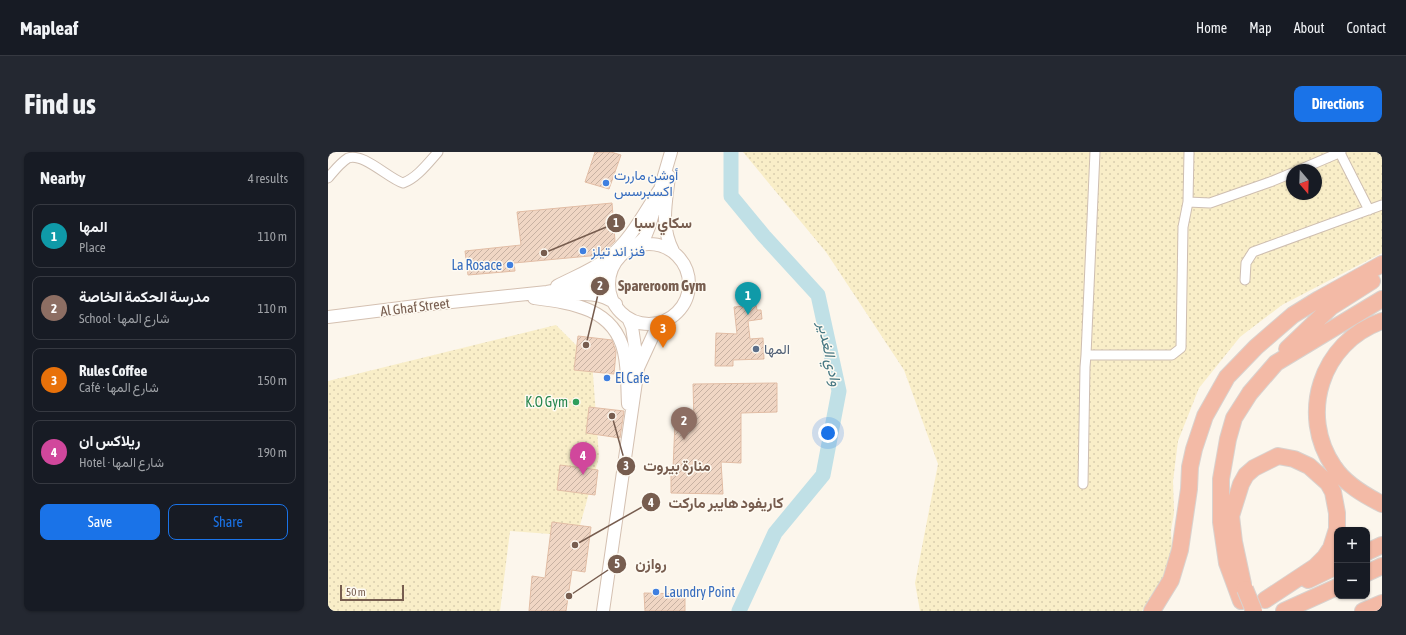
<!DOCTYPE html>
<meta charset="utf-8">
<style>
:root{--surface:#171b24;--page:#242831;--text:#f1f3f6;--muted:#9ea1a6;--line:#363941;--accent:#1a73e8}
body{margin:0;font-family:"Asap Condensed",Vazirmatn,sans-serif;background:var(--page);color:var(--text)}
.controls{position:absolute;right:12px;bottom:12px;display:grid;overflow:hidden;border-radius:8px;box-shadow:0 1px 3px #0004}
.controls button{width:36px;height:36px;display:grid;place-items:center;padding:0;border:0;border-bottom:1px solid var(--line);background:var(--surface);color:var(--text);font:20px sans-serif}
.compass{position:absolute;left:958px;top:12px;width:36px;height:36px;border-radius:50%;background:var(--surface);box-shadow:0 1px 3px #0004;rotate:161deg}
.scale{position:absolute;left:12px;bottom:10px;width:64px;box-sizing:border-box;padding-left:4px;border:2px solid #775d4f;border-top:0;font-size:11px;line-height:14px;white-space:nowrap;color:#775d4f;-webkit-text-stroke:3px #fefaf2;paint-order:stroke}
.you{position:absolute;left:500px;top:281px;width:14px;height:14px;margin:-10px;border:3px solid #fff;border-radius:50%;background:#1a73e8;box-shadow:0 0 0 6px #1a73e833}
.badge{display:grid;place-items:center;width:26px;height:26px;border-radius:50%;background:var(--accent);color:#fff;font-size:13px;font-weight:700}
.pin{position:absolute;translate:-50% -33px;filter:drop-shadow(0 1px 2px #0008)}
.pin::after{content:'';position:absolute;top:21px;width:14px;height:12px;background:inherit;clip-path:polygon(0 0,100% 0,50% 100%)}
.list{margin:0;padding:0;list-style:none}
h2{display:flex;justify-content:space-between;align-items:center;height:52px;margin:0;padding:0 16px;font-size:17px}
h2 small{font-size:13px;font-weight:400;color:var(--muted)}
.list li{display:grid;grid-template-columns:26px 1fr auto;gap:12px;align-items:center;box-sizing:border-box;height:64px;margin:0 8px 8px;padding:0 8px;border:1px solid var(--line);border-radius:8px}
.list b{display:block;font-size:15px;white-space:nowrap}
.list p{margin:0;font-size:13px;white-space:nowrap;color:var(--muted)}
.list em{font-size:13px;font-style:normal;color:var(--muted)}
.actions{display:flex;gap:8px;padding:12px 16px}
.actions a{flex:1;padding:9px 0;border:1px solid var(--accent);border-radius:8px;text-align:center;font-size:14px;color:var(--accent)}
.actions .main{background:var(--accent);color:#fff}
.map{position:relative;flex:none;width:1054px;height:459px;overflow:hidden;border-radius:8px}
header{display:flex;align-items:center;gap:24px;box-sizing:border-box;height:56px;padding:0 20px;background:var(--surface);border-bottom:1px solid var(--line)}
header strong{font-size:19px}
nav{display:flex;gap:22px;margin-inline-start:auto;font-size:14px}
.intro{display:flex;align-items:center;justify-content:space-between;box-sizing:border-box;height:96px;padding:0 24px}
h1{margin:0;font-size:28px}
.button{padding:10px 18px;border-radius:8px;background:var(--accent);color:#fff;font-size:14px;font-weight:700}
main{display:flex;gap:24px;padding:0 24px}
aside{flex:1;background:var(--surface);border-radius:8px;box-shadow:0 1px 3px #0004}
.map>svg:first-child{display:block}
.sand{fill:url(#sand-dots);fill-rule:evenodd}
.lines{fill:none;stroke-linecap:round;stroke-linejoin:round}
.river{stroke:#c0e0e6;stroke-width:15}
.building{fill:url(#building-hatch);stroke:#e2bda5}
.street-casing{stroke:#cebeb1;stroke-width:11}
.secondary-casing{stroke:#d4c0b1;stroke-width:14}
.highway-casing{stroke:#d9d2ce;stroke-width:18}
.street{stroke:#fff;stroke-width:9}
.secondary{stroke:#fff;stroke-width:12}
.highway{stroke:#f3baa6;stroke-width:16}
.highway-bridge-casing{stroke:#d9d2ce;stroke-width:18;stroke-linecap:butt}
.highway-bridge{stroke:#f3baa6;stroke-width:16}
.shop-dot{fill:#3f7fe0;stroke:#fefaf2;stroke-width:1.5}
.service-dot{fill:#5c6f8a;stroke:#fefaf2;stroke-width:1.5}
.leisure-dot{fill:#2e9e5b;stroke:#fefaf2;stroke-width:1.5}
.labels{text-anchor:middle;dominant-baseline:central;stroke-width:3;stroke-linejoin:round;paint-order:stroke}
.shop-label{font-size:14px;fill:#366cbe;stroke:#fefaf2;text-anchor:start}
.street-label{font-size:14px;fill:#775d4f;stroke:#fefaf2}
.service-label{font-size:14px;fill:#4e5e75;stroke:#fefaf2;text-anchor:start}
.leisure-label{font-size:14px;fill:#27864d;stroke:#fefaf2;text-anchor:end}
.water-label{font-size:15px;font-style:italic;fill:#467782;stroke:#fefaf2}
.leader{fill:none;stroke:#775d4f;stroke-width:1.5}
.callout-dot{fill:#775d4f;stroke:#fefaf2;stroke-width:1.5}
.mark-label{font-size:12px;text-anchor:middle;font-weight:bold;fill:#fff}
.callout-label{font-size:15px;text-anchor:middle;font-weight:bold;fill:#775d4f;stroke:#fefaf2;stroke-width:3;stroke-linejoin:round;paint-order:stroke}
</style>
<header>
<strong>Mapleaf</strong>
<nav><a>Home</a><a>Map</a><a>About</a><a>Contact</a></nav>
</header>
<div class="intro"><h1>Find us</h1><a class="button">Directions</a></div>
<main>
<aside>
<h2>Nearby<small>4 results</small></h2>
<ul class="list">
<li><span class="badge" style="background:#0f9aa8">1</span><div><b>المها</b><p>Place</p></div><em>110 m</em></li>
<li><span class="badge" style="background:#8d6e63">2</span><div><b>مدرسة الحكمة الخاصة</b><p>School · شارع المها</p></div><em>110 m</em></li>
<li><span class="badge" style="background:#e8710a">3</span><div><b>Rules Coffee</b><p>Café · شارع المها</p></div><em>150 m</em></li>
<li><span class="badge" style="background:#d1479c">4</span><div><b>ريلاكس ان</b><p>Hotel · شارع المها</p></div><em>190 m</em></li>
</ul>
<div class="actions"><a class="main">Save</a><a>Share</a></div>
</aside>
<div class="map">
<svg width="1054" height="459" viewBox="0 0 1054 459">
<defs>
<pattern id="sand-dots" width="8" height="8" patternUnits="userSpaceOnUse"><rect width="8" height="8" fill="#f9eec8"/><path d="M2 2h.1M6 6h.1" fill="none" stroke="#d9ceae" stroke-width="1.8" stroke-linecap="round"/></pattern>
<pattern id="building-hatch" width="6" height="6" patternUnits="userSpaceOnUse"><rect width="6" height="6" fill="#f0d6c4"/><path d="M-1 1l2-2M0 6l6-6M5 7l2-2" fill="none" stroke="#c7b1a2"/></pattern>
</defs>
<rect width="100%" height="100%" fill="#fcf6ec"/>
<!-- sand -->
<path class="sand" d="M415 0H1054V101L954 153 912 185 871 236 850 289 845 329 846 361 843 378 844 397 840 420 814 459H592L587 431 610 312 576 218 498 100ZM964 18H988V42H964Z
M228 173 264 209 271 305 249 384 182 379 172 459H0V229Z"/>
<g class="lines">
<!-- river -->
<path class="river" d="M403 0V44L436 84 490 143 511 239 495 323 447 381 411 459"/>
</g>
<!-- building -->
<path class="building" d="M267 0H283L293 3 281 37 257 30Z
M284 51 287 89 272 103 186 111 187 119 140 123 137 99 193 93 189 60Z
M428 153 429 158H433L434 167 420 169 422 187 435 186 436 207 405 208V214H387L388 181 409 182 406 155Z
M250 184 284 188 288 200 286 222 246 218Z
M449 231V260L413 261V311L393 310 395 342 343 341V317H345L347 270H366L365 232Z
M261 255 296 259 292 286 258 281Z
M232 313 270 318 267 343 229 338Z
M224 370 263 375 257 420 244 418 238 459H201L204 424 217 426Z
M316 441 357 442V459H317Z"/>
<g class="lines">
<!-- street casing -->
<g class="street-casing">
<path id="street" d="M1012 1 1041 58
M971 18 1013 0
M0 26C6 19 12 11 20 6 35 0 61 27 75 31 89 26 100 11 110 0
M860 50 861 0
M917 128 918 111 925 100 1054 53
M758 203 767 0
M755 332 757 215 758 203H844L853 196 855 75 860 50 882 51 942 30 964 21"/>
</g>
<!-- secondary casing -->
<g class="secondary-casing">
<path id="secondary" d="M341 24C338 52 332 73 345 99
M281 132a40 40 0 1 1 80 0a40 40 0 1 1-80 0Z
M307 95 317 85 321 75 343 0
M229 134C246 125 265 118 280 106 303 88 316 61 332 37
M238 143C256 141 274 141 288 152
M206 146C244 151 286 156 296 200 300 217 299 235 300 252
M0 165 104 152 219 140 257 133 270 127 283 117
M300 166 304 175 310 215
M275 459 310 216 327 179 335 170"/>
</g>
<!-- highway casing -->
<g class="highway-casing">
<path id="highway" d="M1054 169C993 190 970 263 1006 315 1017 332 1036 343 1054 352
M959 197 1003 155 1044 129
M1039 400 1054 393
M1039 421 1054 414
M980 428 1009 414
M915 432 906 390 903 364 913 332 918 323 926 316 950 304 966 307 981 314 1000 331 1005 340 1009 361V377L1003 396 997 405 987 415 937 448
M913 449 899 411 893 370V327L900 287 906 266 922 241 948 211 1054 147
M824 459 843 428 852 398 861 337 862 315 866 297 877 264 899 225 928 195 965 163 991 147 1054 112
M956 459 1009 435
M1035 459 1054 451"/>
</g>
<!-- street -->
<use href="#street" class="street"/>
<!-- secondary -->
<use href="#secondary" class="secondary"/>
<!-- highway -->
<use href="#highway" class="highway"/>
<!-- highway-bridge casing -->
<g class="highway-bridge-casing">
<path id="highway-bridge" d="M917 437 926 459"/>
</g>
<!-- highway-bridge -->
<use href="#highway-bridge" class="highway-bridge"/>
</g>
<!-- markers -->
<g class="shop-dot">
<circle cx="278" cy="31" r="4"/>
<circle cx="255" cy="99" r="4"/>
<circle cx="182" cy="113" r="4"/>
<circle cx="279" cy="226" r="4"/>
<circle cx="328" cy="440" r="4"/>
</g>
<circle class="service-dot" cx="428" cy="197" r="4"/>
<circle class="leisure-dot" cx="248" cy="250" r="4"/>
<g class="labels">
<!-- shop labels -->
<g class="shop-label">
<text x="286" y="23">أوشن ماررت<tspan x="286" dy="16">اكسبرسس</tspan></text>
<text x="263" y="99">فنز اند تيلز</text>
<text x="174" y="113" text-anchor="end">La Rosace</text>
<text x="287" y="226">El Cafe</text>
<text x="336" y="440">Laundry Point</text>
</g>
<!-- street labels -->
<g class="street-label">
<text transform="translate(87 155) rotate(-7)">Al Ghaf Street</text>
</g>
<!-- service labels -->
<g class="service-label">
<text x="436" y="197">المه‍ا</text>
</g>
<!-- leisure labels -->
<g class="leisure-label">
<text x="240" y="250">K.O Gym</text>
</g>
<!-- water labels -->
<g class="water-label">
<text transform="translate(502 202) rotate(78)">وادي الغدير</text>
</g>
</g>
<!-- callouts -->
<path class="leader" d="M216 101L288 71M258 193L272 134M284 264L298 314M247 393L323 350M241 444L289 412"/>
<g class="callout-dot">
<circle cx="216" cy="101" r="4"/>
<circle cx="258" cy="193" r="4"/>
<circle cx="284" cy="264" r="4"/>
<circle cx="247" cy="393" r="4"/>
<circle cx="241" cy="444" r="4"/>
<circle cx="288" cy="71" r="10"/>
<circle cx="272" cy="134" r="10"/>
<circle cx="298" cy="314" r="10"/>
<circle cx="323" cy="350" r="10"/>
<circle cx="289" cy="412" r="10"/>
</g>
<g class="mark-label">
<text x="288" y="75">1</text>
<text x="272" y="138">2</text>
<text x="298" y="318">3</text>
<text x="323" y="355">4</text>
<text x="289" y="416">5</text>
</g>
<g class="callout-label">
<text x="335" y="76">سكاي سبا</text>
<text x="334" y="139">Spareroom Gym</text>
<text x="349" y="319">منارة بيروت</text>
<text x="398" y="356">كاريفود هايبر ماركت</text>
<text x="323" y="417">روازن</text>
</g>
</svg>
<div class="controls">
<button>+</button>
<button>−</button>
</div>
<svg class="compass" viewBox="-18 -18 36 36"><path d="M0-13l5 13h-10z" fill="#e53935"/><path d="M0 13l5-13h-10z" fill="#9ea1a6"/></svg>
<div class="scale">50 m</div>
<div class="you"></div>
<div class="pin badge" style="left:420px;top:163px;background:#0f9aa8">1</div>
<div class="pin badge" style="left:356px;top:288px;background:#8d6e63">2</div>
<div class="pin badge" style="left:335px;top:196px;background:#e8710a">3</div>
<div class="pin badge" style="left:255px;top:323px;background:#d1479c">4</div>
</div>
</main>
